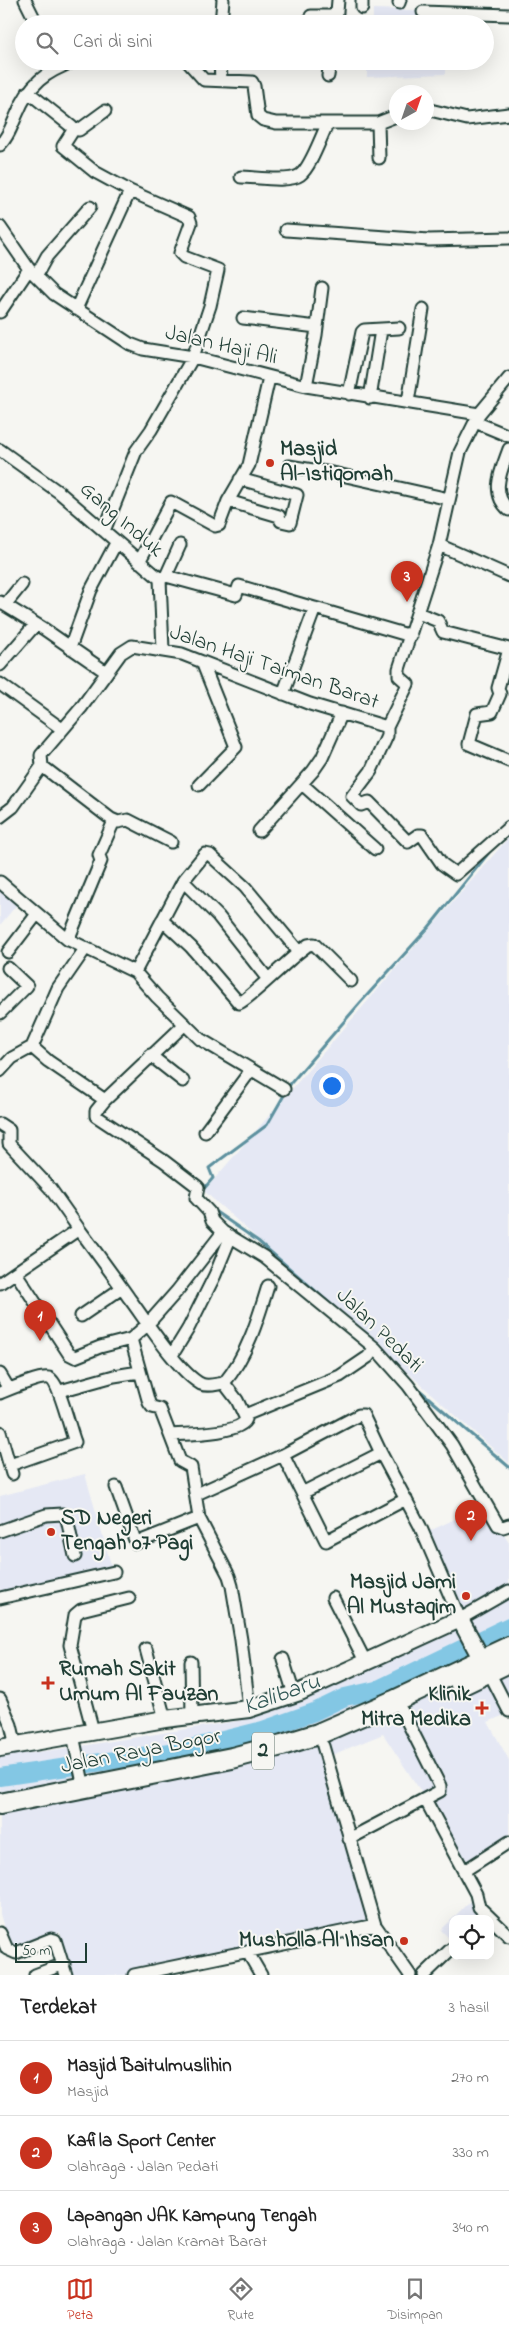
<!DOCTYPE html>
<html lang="id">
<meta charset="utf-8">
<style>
:root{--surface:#fff;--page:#f6f6f6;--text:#222;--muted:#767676;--line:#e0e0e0;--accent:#c8321e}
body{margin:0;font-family:"Indie Flower",sans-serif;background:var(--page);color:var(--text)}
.controls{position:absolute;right:15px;bottom:15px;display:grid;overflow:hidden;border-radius:10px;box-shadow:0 5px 20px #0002}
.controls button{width:45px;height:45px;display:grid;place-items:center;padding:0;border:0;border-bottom:1px solid var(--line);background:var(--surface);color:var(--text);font:25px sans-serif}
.compass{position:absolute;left:389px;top:85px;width:45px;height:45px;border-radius:50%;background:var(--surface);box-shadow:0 5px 20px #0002;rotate:40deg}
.scale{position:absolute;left:15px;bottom:12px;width:72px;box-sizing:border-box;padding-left:5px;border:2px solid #1f3d34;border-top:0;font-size:14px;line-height:18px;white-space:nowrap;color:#1f3d34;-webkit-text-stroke:4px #f6f6f2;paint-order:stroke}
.you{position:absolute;left:331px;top:1085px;width:18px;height:18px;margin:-12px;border:4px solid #fff;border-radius:50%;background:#1a73e8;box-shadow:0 0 0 8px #1a73e833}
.badge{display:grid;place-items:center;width:32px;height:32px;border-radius:50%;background:var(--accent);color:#fff;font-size:16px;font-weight:700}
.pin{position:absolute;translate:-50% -41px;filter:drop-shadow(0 1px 2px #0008)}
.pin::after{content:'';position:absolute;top:26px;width:18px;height:15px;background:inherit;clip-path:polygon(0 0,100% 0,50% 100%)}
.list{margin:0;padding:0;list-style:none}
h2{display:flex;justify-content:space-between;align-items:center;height:65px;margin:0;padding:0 20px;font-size:21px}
h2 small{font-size:16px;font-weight:400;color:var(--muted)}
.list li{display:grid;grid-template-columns:32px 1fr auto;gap:15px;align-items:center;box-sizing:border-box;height:75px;padding:0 20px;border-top:1px solid var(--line)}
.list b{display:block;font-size:19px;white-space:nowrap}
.list p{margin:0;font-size:16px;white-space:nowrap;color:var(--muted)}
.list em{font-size:16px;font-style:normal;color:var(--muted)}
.icon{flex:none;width:28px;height:28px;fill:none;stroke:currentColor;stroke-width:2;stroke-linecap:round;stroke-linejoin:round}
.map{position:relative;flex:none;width:509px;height:1975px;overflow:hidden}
.search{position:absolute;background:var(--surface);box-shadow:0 5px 20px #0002;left:15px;right:15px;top:15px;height:55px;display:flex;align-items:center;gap:12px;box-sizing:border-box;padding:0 18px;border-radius:28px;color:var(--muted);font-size:19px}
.sheet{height:290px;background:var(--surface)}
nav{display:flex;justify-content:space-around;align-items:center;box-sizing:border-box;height:70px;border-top:1px solid var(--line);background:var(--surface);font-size:14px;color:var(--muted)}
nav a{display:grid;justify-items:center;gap:2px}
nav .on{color:var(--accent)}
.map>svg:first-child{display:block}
.built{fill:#e5e8f4}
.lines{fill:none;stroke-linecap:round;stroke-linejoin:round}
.stream{stroke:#5b909e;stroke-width:3}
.river{stroke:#83c7e4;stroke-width:18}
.street-casing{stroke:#1f3d34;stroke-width:15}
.secondary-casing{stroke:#1f3d34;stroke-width:20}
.highway-casing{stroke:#1f3d34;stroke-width:24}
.street{stroke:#f6f6f2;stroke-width:11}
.secondary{stroke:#f6f6f2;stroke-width:16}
.highway{stroke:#f6f6f2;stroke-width:20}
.poi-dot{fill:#c8321e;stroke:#f6f6f2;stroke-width:2}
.labels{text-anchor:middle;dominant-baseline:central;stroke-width:4;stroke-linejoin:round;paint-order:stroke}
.shield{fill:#f6f6f2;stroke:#60746d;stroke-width:1}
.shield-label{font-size:21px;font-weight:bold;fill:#1f3d34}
.street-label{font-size:22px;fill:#1f3d34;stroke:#f6f6f2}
.poi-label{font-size:22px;font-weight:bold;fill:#1f3d34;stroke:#f6f6f2;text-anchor:start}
.water-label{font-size:24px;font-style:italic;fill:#335957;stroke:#f6f6f2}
</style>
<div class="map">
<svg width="509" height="1975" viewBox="0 0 509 1975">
<rect width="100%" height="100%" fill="#f6f6f2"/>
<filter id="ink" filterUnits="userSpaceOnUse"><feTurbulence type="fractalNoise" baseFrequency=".02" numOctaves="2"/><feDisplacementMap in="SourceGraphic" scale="10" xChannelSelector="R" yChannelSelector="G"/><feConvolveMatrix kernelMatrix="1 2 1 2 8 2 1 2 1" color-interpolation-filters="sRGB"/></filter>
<g filter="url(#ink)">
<!-- built -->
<path class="built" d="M373 9 445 11V24H373Z
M367 61H446V74L367 77Z
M509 837V1463L204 1191Z
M0 884 20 901 0 925Z
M85 1474 112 1568 0 1596V1496Z
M487 1504 509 1543V1713L488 1722 509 1760V1840L470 1866 383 1734 327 1757 377 1928 153 1975H70L60 1932 11 1952 0 1914V1757L75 1747 237 1721 357 1673 459 1623 421 1535Z
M470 1901 488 1919H453V1942L441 1930Z"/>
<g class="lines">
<!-- stream -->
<path class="stream" d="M202 1191 213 1178 209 1168 267 1125 291 1083 360 1003 429 927 495 845
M213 1210 258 1241 335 1308
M416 1387 509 1467"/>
<!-- river -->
<path class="river" d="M0 1777 183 1750 263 1730 314 1712 345 1697 376 1690 509 1626"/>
<!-- street casing -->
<g class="street-casing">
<path id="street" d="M25 0 37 24
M399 3 400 0
M362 8V0
M423 12 509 15
M311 16H333L336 11
M221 24 223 0
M336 24 338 0
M187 61 204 80 252 82 254 86 258 116 263 120 276 123H378L396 116
M220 61 221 80
M328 76 330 61
M28 92 72 127V132L63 146 95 172 130 191 189 217 191 223 180 253 184 257 218 270 210 306 193 357 151 430 136 451 104 531
M426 109 467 119 509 114
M378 123 379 158
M73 129 79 130 105 111
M0 145C9 136 12 125 17 114 29 84 45 72 75 61
M241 177C255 177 289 183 300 175 311 167 321 136 328 123
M0 227 29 269 54 294 130 344 143 349 193 357 306 386 479 414
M286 230 429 240 509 238
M36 276 47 256 90 207
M76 309 130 191
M0 312 29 269
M243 318 317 327
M509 378 479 414 460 452 439 545 399 669V676L408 684 387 727V736L371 771 352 796 361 805 369 802 408 842 418 835H422L442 864 456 874 509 827
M306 386 316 335 322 288
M349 394 362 332 364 330 399 328
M370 398 381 330
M408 402 423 309
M475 422 509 436
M509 449C502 469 489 493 509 510
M0 450 60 493 160 579 163 650
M289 466 337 474 449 499
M228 501 279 516 281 521 290 523 297 495 240 479
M439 545 509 576
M139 562 171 502 215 526 219 525 228 501 249 465 269 378
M166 576 180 545
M160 579 166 576 236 595 239 586 411 636
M0 602 44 629 106 672
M5 605 22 584
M418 613 438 621 443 632 509 649
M70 648 91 590 116 543
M509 649 498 688 500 694 492 712 477 714 469 744 509 761
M0 665 36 624
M0 684 62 729
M283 694 315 608
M42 766 111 819 118 822 128 820 171 842
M302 784 375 849
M199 785 236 747 202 662
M0 817 13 807 42 766 41 755 81 708 121 653 132 646 182 654 310 704 387 727
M259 831 313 771 322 758 342 713
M183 881 218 916 267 978
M0 882 67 939 135 972 157 997 200 1039 284 1089
M68 940 101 861 99 855 114 821
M8 952 37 914
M299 952 308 945 314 944 351 981
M135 972 183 881 205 854 210 855 245 887 299 952C290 959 245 1002 239 1003L191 947 162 920
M0 1013 27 986 8 968
M185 1024 105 1100 96 1111V1116L164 1161 198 1187 196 1198 209 1212 212 1221 223 1232 264 1257 375 1348 408 1385 452 1445 498 1525 503 1527 509 1525
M32 1047 48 1061 105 1100
M150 1055 183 1081
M0 1071 12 1058 32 1047 58 988 85 949
M0 1124 9 1130V1144L50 1188 79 1229 0 1283
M205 1132 251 1070
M79 1229C96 1252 113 1275 129 1298 145 1319 178 1372 201 1384 208 1387 216 1384 224 1383L237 1400 246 1419C241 1434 185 1434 170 1435
M16 1273 69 1354 75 1357 100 1347 131 1339 147 1325 177 1291 223 1232
M81 1316 122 1288
M131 1339 149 1403 152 1407 160 1409 180 1461 191 1467 199 1518 229 1576 232 1586 241 1640 249 1709
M172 1355 188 1329 215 1275 231 1236
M0 1374 9 1389
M224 1383C247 1356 258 1319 268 1286
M60 1391 114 1376 139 1372
M0 1393C10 1389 39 1376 49 1378 59 1381 70 1430 75 1442L10 1465
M245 1415 340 1376 368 1357 375 1348
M0 1432 12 1474
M283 1455 359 1415H363L381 1453 420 1526 460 1619 509 1591
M116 1487 136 1543 199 1518
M199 1493 283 1455 326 1541 406 1499
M302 1493 381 1453
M0 1531 46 1515 62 1514 67 1519 75 1556
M0 1598 114 1572
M333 1598 365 1661
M146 1649 165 1719
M283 1659 294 1694
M191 1662 192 1715
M489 1672 509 1711
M0 1699 11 1725 16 1746
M93 1731 70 1645 75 1615 81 1610 129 1598
M73 1735 84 1788
M323 1746 375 1925 410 1975
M425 1799 476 1894 479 1907 509 1936
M349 1839 440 1791V1786L402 1711
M464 1871 509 1842
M0 1933 7 1949 16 1953 51 1939 55 1940 66 1975
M247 1951 261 1975
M35 1975 64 1964
M134 1975 375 1925
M424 1975 451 1949"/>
</g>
<!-- secondary casing -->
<g class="secondary-casing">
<path id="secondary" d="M0 1748 165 1719 249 1709 300 1692 460 1619 488 1671"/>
</g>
<!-- highway casing -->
<g class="highway-casing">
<path id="highway" d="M461 1685 509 1662
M0 1804 232 1758 282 1745 318 1734 394 1701 509 1647"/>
</g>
<!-- street -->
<use href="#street" class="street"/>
<!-- secondary -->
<use href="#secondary" class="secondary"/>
<!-- highway -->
<use href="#highway" class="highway"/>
</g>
</g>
<!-- markers -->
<g class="poi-dot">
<circle cx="270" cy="463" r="5"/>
<circle cx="51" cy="1532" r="5"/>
<circle cx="466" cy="1596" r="5"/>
<path d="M45.5 1675.5h5v5h5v5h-5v5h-5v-5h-5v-5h5z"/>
<path d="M479.5 1700.5h5v5h5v5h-5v5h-5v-5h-5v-5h5z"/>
<circle cx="404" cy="1941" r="5"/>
</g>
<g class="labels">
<!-- shield labels -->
<rect class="shield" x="252" y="1732.5" width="22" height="37" rx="4"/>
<g class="shield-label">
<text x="263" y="1751">2</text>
</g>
<!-- street labels -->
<g class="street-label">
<text transform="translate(221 346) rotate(13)">Jalan Haji Ali</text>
<text transform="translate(121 520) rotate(41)">Gang Induk</text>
<text transform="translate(274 668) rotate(19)">Jalan Haji Taiman Barat</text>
<text transform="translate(379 1331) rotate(44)">Jalan Pedati</text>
<text transform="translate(141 1752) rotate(-11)">Jalan Raya Bogor</text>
</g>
<!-- poi labels -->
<g class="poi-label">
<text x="280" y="450">Masjid<tspan x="280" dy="25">Al-Istiqomah</tspan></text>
<text x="61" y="1519">SD Negeri<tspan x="61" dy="25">Tengah 07 Pagi</tspan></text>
<text x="456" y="1583" text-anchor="end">Masjid Jami<tspan x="456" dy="25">Al Mustaqim</tspan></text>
<text x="59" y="1670">Rumah Sakit<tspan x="59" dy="25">Umum Al Fauzan</tspan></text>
<text x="471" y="1695" text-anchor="end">Klinik<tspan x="471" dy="25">Mitra Medika</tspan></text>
<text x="394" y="1941" text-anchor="end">Musholla Al Ihsan</text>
</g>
<!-- water labels -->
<g class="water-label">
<text transform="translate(282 1695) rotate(-20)">Kalibaru</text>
</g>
</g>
</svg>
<div class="controls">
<button><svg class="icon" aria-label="locate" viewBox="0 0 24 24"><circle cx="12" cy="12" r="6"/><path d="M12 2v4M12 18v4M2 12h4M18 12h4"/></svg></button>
</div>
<svg class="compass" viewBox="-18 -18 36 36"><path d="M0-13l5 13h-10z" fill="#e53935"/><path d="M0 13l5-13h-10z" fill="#767676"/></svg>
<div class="scale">50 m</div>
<div class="you"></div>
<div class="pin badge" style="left:40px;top:1341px">1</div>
<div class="pin badge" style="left:471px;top:1541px">2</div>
<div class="pin badge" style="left:407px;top:602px">3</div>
<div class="search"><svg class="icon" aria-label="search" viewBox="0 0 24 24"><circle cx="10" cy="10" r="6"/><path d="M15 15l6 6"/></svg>Cari di sini</div>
</div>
<section class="sheet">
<h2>Terdekat<small>3 hasil</small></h2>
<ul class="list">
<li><span class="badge">1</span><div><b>Masjid Baitulmuslihin</b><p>Masjid</p></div><em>270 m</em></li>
<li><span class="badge">2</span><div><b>Kafila Sport Center</b><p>Olahraga · Jalan Pedati</p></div><em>330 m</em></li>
<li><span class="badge">3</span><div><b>Lapangan JAK Kampung Tengah</b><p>Olahraga · Jalan Kramat Barat</p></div><em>340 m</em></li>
</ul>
</section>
<nav>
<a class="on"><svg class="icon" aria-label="map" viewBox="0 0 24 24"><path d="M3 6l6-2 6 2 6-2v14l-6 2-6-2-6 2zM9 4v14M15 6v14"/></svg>Peta</a>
<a><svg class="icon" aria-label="directions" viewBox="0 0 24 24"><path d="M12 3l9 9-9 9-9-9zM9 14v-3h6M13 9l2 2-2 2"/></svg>Rute</a>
<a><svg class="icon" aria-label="saved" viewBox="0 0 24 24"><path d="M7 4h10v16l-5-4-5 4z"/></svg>Disimpan</a>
</nav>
